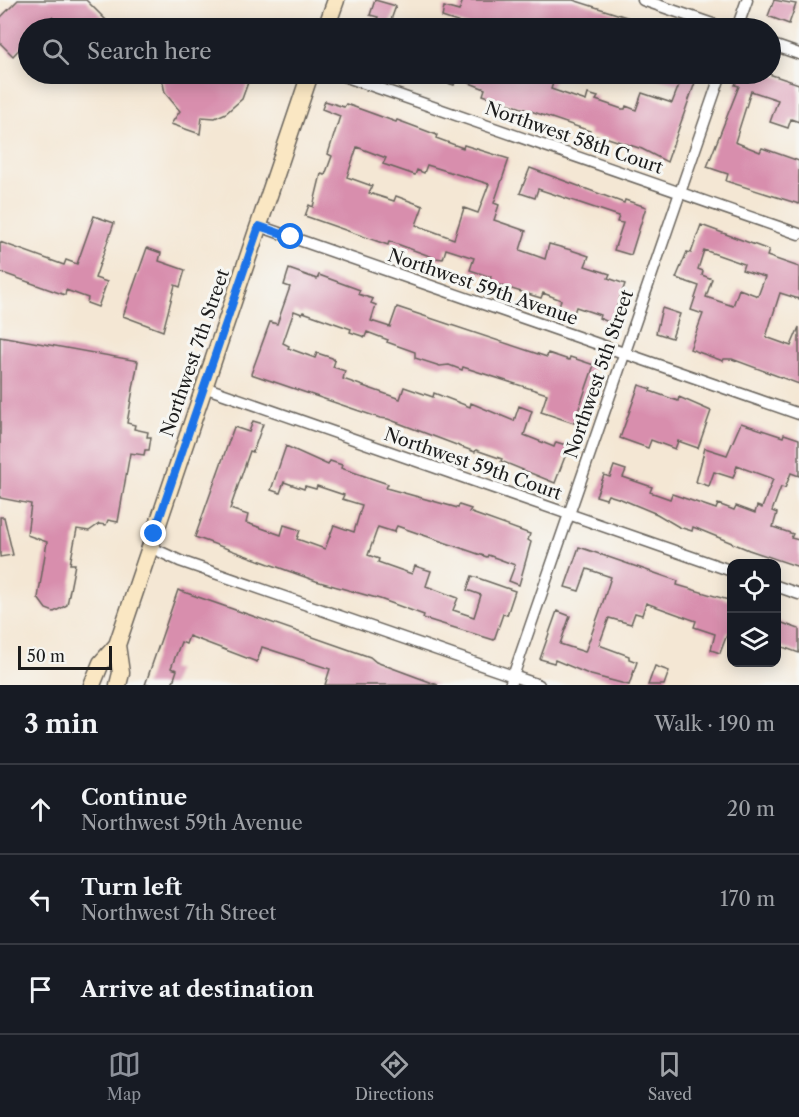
<!DOCTYPE html>
<meta charset="utf-8">
<style>
:root{--surface:#171b24;--page:#242831;--text:#f1f3f6;--muted:#9ea1a6;--line:#363941;--accent:#8c9099}
body{margin:0;font-family:"Libre Caslon Text",serif;background:var(--page);color:var(--text)}
.controls{position:absolute;right:18px;bottom:18px;display:grid;overflow:hidden;border-radius:12px;box-shadow:0 3px 15px #0003}
.controls button{width:54px;height:54px;display:grid;place-items:center;padding:0;border:0;border-bottom:2px solid var(--line);background:var(--surface);color:var(--text);font:30px sans-serif}
.scale{position:absolute;left:18px;bottom:15px;width:94px;box-sizing:border-box;padding-left:6px;border:3px solid #1c1c1c;border-top:0;font-size:16px;line-height:21px;white-space:nowrap;color:#1c1c1c;-webkit-text-stroke:4px #f6f6f2;paint-order:stroke}
.stop{position:absolute;width:18px;height:18px;margin:-14px;border:4px solid #1a73e8;border-radius:50%;background:#fff}
.stop.end{background:#1a73e8;border-color:#fff;box-shadow:0 2px 6px #0008}
.list{margin:0;padding:0;list-style:none}
h2{display:flex;justify-content:space-between;align-items:center;height:78px;margin:0;padding:0 24px;font-size:26px}
h2 small{font-size:20px;font-weight:400;color:var(--muted)}
.list li{display:grid;grid-template-columns:39px 1fr auto;gap:18px;align-items:center;box-sizing:border-box;height:90px;padding:0 24px;border-top:2px solid var(--line)}
.list b{display:block;font-size:22px;white-space:nowrap}
.list p{margin:0;font-size:20px;white-space:nowrap;color:var(--muted)}
.list em{font-size:20px;font-style:normal;color:var(--muted)}
.icon{flex:none;width:33px;height:33px;fill:none;stroke:currentColor;stroke-width:2;stroke-linecap:round;stroke-linejoin:round}
.map{position:relative;flex:none;width:799px;height:685px;overflow:hidden}
.search{position:absolute;background:var(--surface);box-shadow:0 3px 15px #0003;left:18px;right:18px;top:18px;height:66px;display:flex;align-items:center;gap:15px;box-sizing:border-box;padding:0 21px;border-radius:33px;color:var(--muted);font-size:22px}
.sheet{height:348px;background:var(--surface)}
nav{display:flex;justify-content:space-around;align-items:center;box-sizing:border-box;height:84px;border-top:2px solid var(--line);background:var(--surface);font-size:16px;color:var(--muted)}
nav a{display:grid;justify-items:center;gap:3px}
nav .on{color:var(--accent)}
.map>svg:first-child{display:block}
.building{fill:#d88ead;fill-rule:evenodd}
.lines{fill:none;stroke-linecap:round;stroke-linejoin:round}
.minor-casing{stroke:#68635c;stroke-width:13}
.secondary-casing{stroke:#68635c;stroke-width:19}
.minor{stroke:#fff;stroke-width:10}
.secondary{stroke:#fae7c3;stroke-width:16}
.route{stroke:#1a73e8;stroke-width:8}
.labels{text-anchor:middle;dominant-baseline:central;stroke-width:6;stroke-linejoin:round;paint-order:stroke}
.street-label{font-size:18px;fill:#1c1c1c;stroke:#f6f6f2}
</style>
<div class="map">
<svg width="799" height="685" viewBox="0 0 799 685">
<rect width="100%" height="100%" fill="#f6f6f2"/>
<filter id="ink" filterUnits="userSpaceOnUse"><feTurbulence type="fractalNoise" baseFrequency=".0167" numOctaves="2"/><feDisplacementMap in="SourceGraphic" scale="12" xChannelSelector="R" yChannelSelector="G"/><feConvolveMatrix kernelMatrix="1 2 1 2 8 2 1 2 1" color-interpolation-filters="sRGB"/></filter>
<filter id="wash" filterUnits="userSpaceOnUse"><feTurbulence type="fractalNoise" baseFrequency=".008" numOctaves="4" result="noise"/><feDisplacementMap in="SourceGraphic" scale="24" xChannelSelector="R" yChannelSelector="G"/><feGaussianBlur stdDeviation="1.35" result="paint"/><feColorMatrix in="noise" values="0 0 0 0 0 0 0 0 0 0 0 0 0 0 0 0 0 1.4 0 .05"/><feComposite in="paint" operator="in"/></filter>
<g filter="url(#wash)">
<rect width="100%" height="100%" fill="#f4e7d4"/>
<g id="blocks">
<!-- building -->
<path class="building" d="M18 0H86L114 28H63L52 17 40 28H28V40L13 56 0 43V18Z
M375 0 396 6 388 28H374L378 17 370 15Z
M463 0H573L658 27 591 28 574 22 572 28H475L442 17 444 7 459 11Z
M774 0 796 4 789 24 768 16Z
M161 74H251L242 99 226 113 215 118 202 117 200 134 171 124 180 111 165 93Z
M427 74H544L555 77 551 89 586 101 588 94 598 97 596 100 622 109H625L626 106 636 110 642 93 672 103 679 85 649 76 650 74H698L667 162 642 149 608 138 589 135 590 131 483 95 485 89 457 78 454 85 427 76Z
M740 74H769L799 84V122L791 119 788 128 770 122 778 100 751 91 735 142 760 152 762 148 799 161V204L726 181 728 174 707 167 739 86 735 85Z
M325 101 344 107 346 104 396 122 397 120 416 127 437 135 436 138 463 148 464 145 509 159 494 203 499 205 494 220 526 231 520 250 545 259 549 244 571 250 589 256 585 266 610 274 608 278 625 284 611 323 599 318 600 315 576 307 574 313 558 308 561 300 543 293 541 298 489 282 491 277 470 270 474 258 446 249 443 259 435 258 389 241 388 245 305 216 309 205 313 207 321 174 325 175 332 156 328 154 340 116 322 109ZM357 147 386 158 383 164 415 175 417 170 424 173 427 165 489 184 478 213 464 208 454 239 416 225 423 206 396 196 394 201 369 193 372 186 347 177Z
M530 168 624 203 625 200 646 207 631 255 614 250 623 223 617 222 619 216 538 189 535 198 520 193Z
M94 216 114 223 95 278 107 282 98 307 87 303 88 298 66 290 65 295 0 272V242L64 265 66 260 77 264Z
M701 225 769 250 767 256 799 267V299L780 293 766 337 791 346 799 327V384L732 359H724L723 361 690 349 703 314 691 310 699 286 676 278 687 252 691 253ZM704 250 744 264 742 270 765 277 758 296 739 289 733 306 706 297 712 279 702 275 703 271 698 269Z
M147 248 161 253 159 261 185 270 180 287 175 285 163 331 123 316Z
M289 269 317 279 319 275 360 290 358 294 373 299 371 303 376 305 371 321 390 327 397 307 547 357 548 353 569 360 570 357 594 365 574 423 541 412 547 394 463 367 462 370 449 365 440 366 415 358V352L387 342 388 340 367 332 365 337 350 332 351 329 303 312 302 314 294 311 283 343 289 346 288 348 315 358 317 353 332 358 335 361 333 367 345 371 343 379 400 399 404 387 433 397 434 393 470 407 471 403 514 421 519 406 532 411 524 435 554 447 556 442 569 446 555 483 501 461 502 459 476 450 475 452 388 419 380 418 251 374 270 322 277 324 290 287 284 285Z
M662 308 680 314 672 338 656 333Z
M0 336 138 361 127 423 135 425 134 429 148 432 147 437H151L149 450H145L144 455 130 453 118 522 108 520 106 525 99 524 89 531 77 529 70 564H75L67 605 54 612 46 609 38 598 47 542 27 535 31 504 0 498Z
M639 385 651 389 650 391 678 401 679 397 711 411 698 448 678 441 675 449 651 440 648 448 620 438Z
M253 421 263 424 253 452 250 451 230 509 248 515 246 523 250 524 281 535 284 525 300 530 297 539 325 549 334 525 354 532 362 505 342 499 344 495 317 486 316 489 305 486 304 489 284 482 280 493 271 490 286 446 328 465 330 461 342 465 341 468 388 484 386 488 458 508 459 505 471 509 469 512 530 534 528 540 531 542 519 585 509 581 515 565 488 555 487 557 397 526 394 532 378 527 368 555 379 559 378 562 412 574 415 566 431 571 426 586 458 598 453 610 474 617 481 595 467 590 472 576 515 591 507 615 503 614 494 640 423 618 424 615 380 599 316 581 195 537 234 427 249 432Z
M741 423 783 437 784 434 799 439V476L791 473 785 488 781 487 772 511 777 513 773 527 793 534 791 538 799 540V567L749 550 698 529 693 527 692 531 679 527 657 514 621 499 608 495 606 499 596 496 604 475 610 477 614 466 626 470 623 477 652 487 650 492 670 499 672 494 716 509 718 504 734 510 736 506 755 513 757 506 762 508 773 479 737 466 733 478 714 472 709 486 696 482 705 448 727 455Z
M0 517H4L13 555 0 557Z
M579 547 678 581 677 585 732 601V634L728 632 720 653 711 650 715 634 694 627 696 621 646 603 642 615 635 613 631 624 609 618 599 645 629 656V659L637 662 629 685 591 675 555 660 554 663 540 659 557 611 570 616 560 644 585 652 601 608 611 577 587 569 579 591 565 587Z
M178 590 370 657 376 662 438 685H325L330 669 262 647 257 662 189 636 186 644 181 642 171 668 177 670 172 685H145Z
M777 621 799 629V653L777 645Z
M655 666 669 671 664 685H648Z"/>
</g>
</g>
<g filter="url(#ink)">
<use href="#blocks" fill-opacity="0" stroke="#68635c" stroke-width="1.5"/>
<g class="lines">
<!-- minor casing -->
<g class="minor-casing">
<path id="minor" d="M643 0 724 28
M737 28 747 0
M770 44 799 54
M338 74 799 234
M259 226 799 414
M204 387 732 571
M150 547 180 561 539 685
M776 586 799 594
M510 685 721 74"/>
</g>
<!-- secondary casing -->
<g class="secondary-casing">
<path id="secondary" d="M326 28 336 0
M117 645 121 673 118 685
M92 685 101 663 117 645 310 74"/>
</g>
<!-- minor -->
<use href="#minor" class="minor"/>
<!-- secondary -->
<use href="#secondary" class="secondary"/>
</g>
</g>
<g class="lines" filter="url(#ink)">
<!-- route -->
<path class="route" d="M154 534 259 226 291 237"/>
</g>
<g class="labels">
<!-- street labels -->
<g class="street-label">
<text transform="translate(574 138) rotate(19)">Northwest 58th Court</text>
<text transform="translate(483 287) rotate(19)">Northwest 59th Avenue</text>
<text transform="translate(195 353) rotate(-71)">Northwest 7th Street</text>
<text transform="translate(599 374) rotate(-71)">Northwest 5th Street</text>
<text transform="translate(473 464) rotate(19)">Northwest 59th Court</text>
</g>
</g>
</svg>
<div class="controls">
<button><svg class="icon" aria-label="locate" viewBox="0 0 24 24"><circle cx="12" cy="12" r="6"/><path d="M12 2v4M12 18v4M2 12h4M18 12h4"/></svg></button>
<button><svg class="icon" aria-label="layers" viewBox="0 0 24 24"><path d="M12 4l9 5-9 5-9-5zM3 14l9 5 9-5"/></svg></button>
</div>
<div class="scale">50 m</div>
<div class="stop" style="left:291px;top:237px"></div>
<div class="stop end" style="left:154px;top:534px"></div>
<div class="search"><svg class="icon" aria-label="search" viewBox="0 0 24 24"><circle cx="10" cy="10" r="6"/><path d="M15 15l6 6"/></svg>Search here</div>
</div>
<section class="sheet">
<h2>3 min<small>Walk · 190 m</small></h2>
<ul class="list">
<li><svg class="icon" aria-label="ahead" viewBox="0 0 24 24"><path d="M12 20V5M6 11l6-6 6 6"/></svg><div><b>Continue</b><p>Northwest 59th Avenue</p></div><em>20 m</em></li>
<li><svg class="icon" aria-label="left" viewBox="0 0 24 24"><path d="M17 20v-9H6M10 6l-5 5 5 5"/></svg><div><b>Turn left</b><p>Northwest 7th Street</p></div><em>170 m</em></li>
<li><svg class="icon" aria-label="arrive" viewBox="0 0 24 24"><path d="M6 21V4h12l-3 4 3 4H6"/></svg><div><b>Arrive at destination</b></div></li>
</ul>
</section>
<nav>
<a class="on"><svg class="icon" aria-label="map" viewBox="0 0 24 24"><path d="M3 6l6-2 6 2 6-2v14l-6 2-6-2-6 2zM9 4v14M15 6v14"/></svg>Map</a>
<a><svg class="icon" aria-label="directions" viewBox="0 0 24 24"><path d="M12 3l9 9-9 9-9-9zM9 14v-3h6M13 9l2 2-2 2"/></svg>Directions</a>
<a><svg class="icon" aria-label="saved" viewBox="0 0 24 24"><path d="M7 4h10v16l-5-4-5 4z"/></svg>Saved</a>
</nav>
